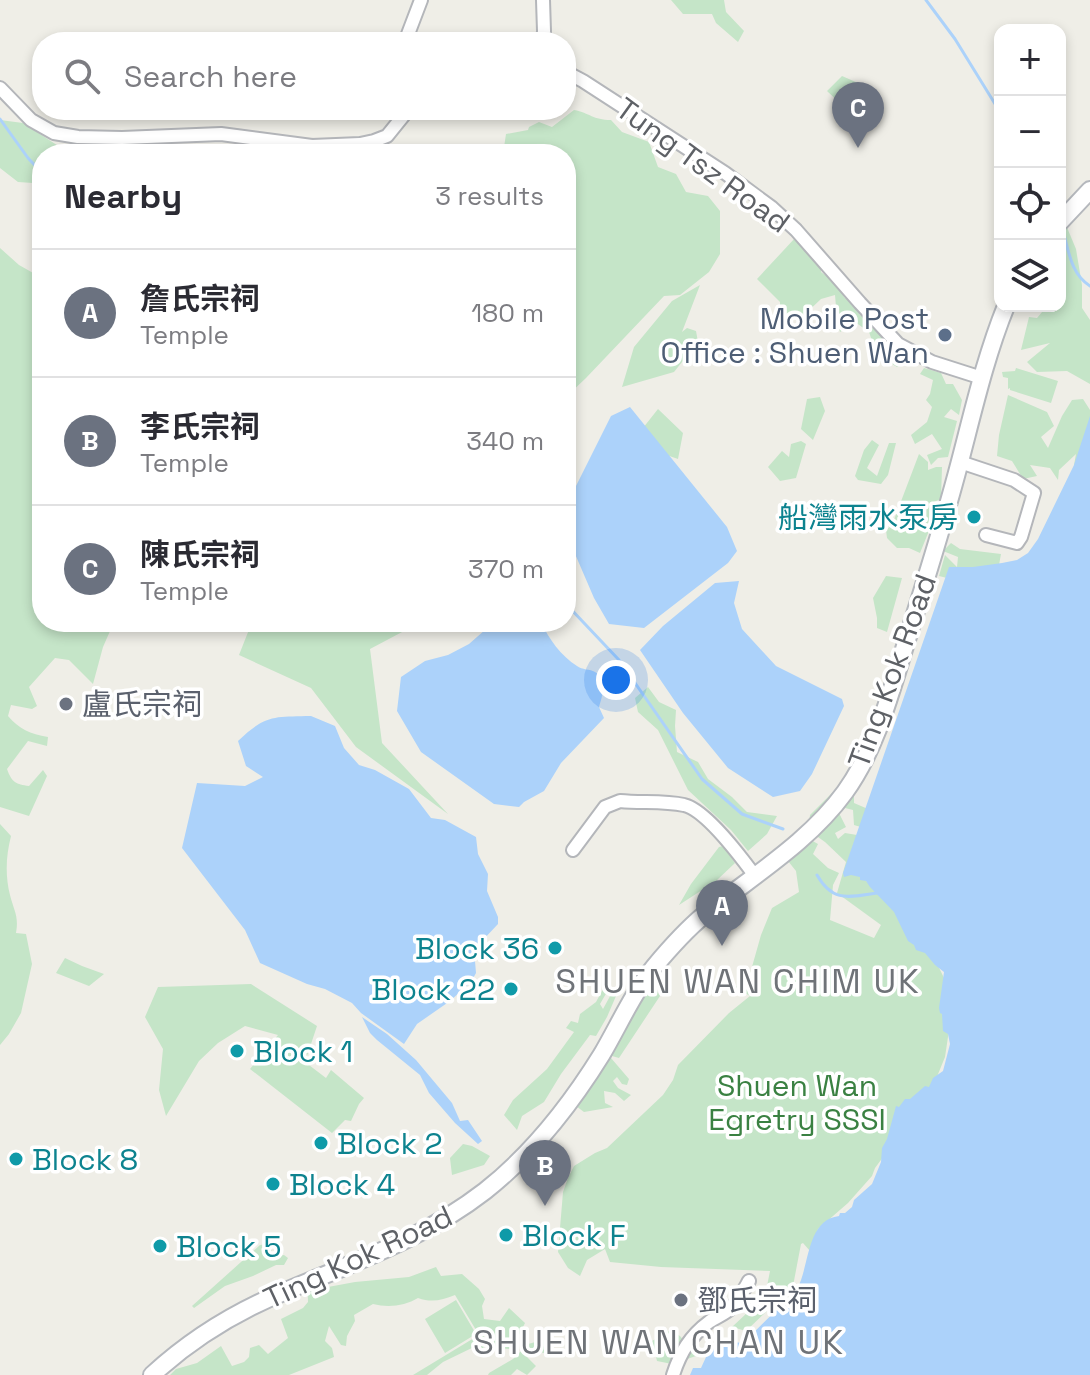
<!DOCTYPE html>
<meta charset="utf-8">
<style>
:root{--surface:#fff;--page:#f2f2f3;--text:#2b2b33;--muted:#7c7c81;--line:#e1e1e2;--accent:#df563d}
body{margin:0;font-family:"Space Grotesk","Noto Sans TC",sans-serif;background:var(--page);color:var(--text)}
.controls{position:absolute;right:24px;top:24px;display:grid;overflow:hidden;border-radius:16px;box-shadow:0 4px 12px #0003}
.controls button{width:72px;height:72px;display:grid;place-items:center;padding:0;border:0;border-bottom:2px solid var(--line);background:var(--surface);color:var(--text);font:40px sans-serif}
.you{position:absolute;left:616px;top:680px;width:28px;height:28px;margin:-20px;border:6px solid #fff;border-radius:50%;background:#1a73e8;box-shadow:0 0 0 12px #1a73e833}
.badge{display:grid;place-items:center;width:52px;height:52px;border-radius:50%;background:var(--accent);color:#fff;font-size:26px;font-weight:700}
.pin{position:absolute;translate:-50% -66px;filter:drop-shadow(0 2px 4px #0008)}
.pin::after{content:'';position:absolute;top:42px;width:28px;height:24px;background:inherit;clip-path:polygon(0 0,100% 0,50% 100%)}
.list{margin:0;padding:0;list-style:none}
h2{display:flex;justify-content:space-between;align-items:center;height:104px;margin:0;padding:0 32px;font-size:34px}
h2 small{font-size:26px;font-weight:400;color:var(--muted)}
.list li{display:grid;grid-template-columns:52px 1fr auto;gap:24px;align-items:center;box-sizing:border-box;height:128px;padding:0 32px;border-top:2px solid var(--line)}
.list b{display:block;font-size:30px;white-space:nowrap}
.list p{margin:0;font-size:26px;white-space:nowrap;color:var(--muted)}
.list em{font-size:26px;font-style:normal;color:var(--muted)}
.icon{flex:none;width:44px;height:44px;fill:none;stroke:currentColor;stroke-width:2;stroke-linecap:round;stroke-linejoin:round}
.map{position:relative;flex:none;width:1090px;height:1375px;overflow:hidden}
.search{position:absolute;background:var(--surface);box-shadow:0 4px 12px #0003;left:32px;top:32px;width:544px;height:88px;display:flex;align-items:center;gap:20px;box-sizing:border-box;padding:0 28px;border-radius:32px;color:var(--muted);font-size:30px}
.panel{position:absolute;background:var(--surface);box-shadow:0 4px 12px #0003;left:32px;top:144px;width:544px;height:488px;border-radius:32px}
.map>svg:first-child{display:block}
.green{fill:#c5e5c8}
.water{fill:#acd2fa}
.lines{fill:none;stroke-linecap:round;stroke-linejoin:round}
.stream{stroke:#acd2fa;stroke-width:3}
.minor-casing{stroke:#b4b6ba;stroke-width:16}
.secondary-casing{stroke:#b5b8bd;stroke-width:20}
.minor{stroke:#fff;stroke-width:12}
.secondary{stroke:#fff;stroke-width:16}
.service-dot{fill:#5c6f8a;stroke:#fff;stroke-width:3}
.culture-dot{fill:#0f9aa8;stroke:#fff;stroke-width:3}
.worship-dot{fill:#6b7280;stroke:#fff;stroke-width:3}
.labels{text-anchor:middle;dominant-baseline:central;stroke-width:7;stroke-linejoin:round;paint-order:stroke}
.street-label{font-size:30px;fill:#5e6166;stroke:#fff}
.service-label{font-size:30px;fill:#4e5e75;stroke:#fff;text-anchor:end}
.culture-label{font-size:30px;fill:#0d838f;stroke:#fff;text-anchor:start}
.worship-label{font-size:30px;fill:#5b616d;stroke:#fff;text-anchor:start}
.park-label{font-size:30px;fill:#3a8142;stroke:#fff}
.quarter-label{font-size:34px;letter-spacing:2px;fill:#6f7378;stroke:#fff}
</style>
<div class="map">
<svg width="1090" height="1375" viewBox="0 0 1090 1375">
<rect width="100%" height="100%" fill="#efeee7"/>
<!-- green -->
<path class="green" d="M671 0H724L726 12 744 31 738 42 716 23 712 14H683Z
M842 76 858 83 865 102 846 109 827 91Z
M574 110C590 113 593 120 611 120L622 132 649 142 658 167 676 174 686 192 708 196 720 211V254L709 272 680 295 664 296 586 378 566 397V154H503L506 134 528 130 529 127 539 122 552 127Z
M0 120 23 123 66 151 68 154H42V194L33 183 18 182 0 168Z
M1066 225 1076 249 1082 285V308L1090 320V384L1067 371 1037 372 1027 362 1050 343 1021 350 1029 317 1037 318 1047 306H1060V230Z
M795 238 821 266V272L841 287 844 297 854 305 860 315 866 317 905 341 906 358 897 367 877 355 869 332 855 322 840 332 837 318 835 295 821 299 801 318 780 321V302L757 279Z
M0 248 19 265 42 278V622H114L103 647 93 684 69 660 55 658 29 687 37 706 32 709 11 705 8 716C19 729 30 734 48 737L47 746 28 741 7 769C12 783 16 784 29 786L43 770 47 776 29 816 0 807Z
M700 285 682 332 687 328 696 331 698 342 674 372 622 387 634 347 672 301Z
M924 368 941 373 946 384H953L962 400 959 415 951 409 944 417 957 421 948 457 938 458 931 465 927 455 942 449 932 434 915 444 911 435 927 422 932 407 926 400 930 394 933 380 920 374Z
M1016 368 1058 381 1051 403 1010 390V388L1008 389V378L1003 377 1002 372 1015 371Z
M1008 395 1047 412 1054 426 1041 437 1048 448 1062 416 1072 400 1083 399 1090 410V467L1074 465 1076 454 1059 470 1058 480 1050 468 1030 465 1037 476 1023 479 1012 461 997 456 999 435Z
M820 397 825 411 813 440 801 429 807 399Z
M658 409 683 433 678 459 655 451 639 433Z
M872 440 879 445 867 468 877 476 889 443H896L888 475 881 484 858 480 855 476 864 450Z
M801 441 806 444 796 478 780 481 768 467 782 451 789 457 791 444Z
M919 454 928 462V470L936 467H942L941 499 929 504 935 516 920 553 909 548H897L887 538 886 530 892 525Z
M951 543 960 549 1001 554 999 565 951 579 939 576 945 555 957 567 958 557 943 551Z
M886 576 902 578 887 632 877 628V618L873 598Z
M252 622H421L370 649 382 743 448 814 356 747 311 688 239 655Z
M648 687 659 702 676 710 675 726 677 752 698 762 708 779 732 797 747 812 777 816 767 834 748 851 731 830 688 790 658 730 638 712 635 698Z
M861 779 854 795V803L868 809 864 828 854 825 853 810 845 808 839 813 846 827 835 833 838 839 845 833 857 835 847 864 902 913 929 947 944 978 949 1009 948 1037 945 1057 934 1084 901 1133 875 1168 872 1176 848 1203 818 1229 810 1251 803 1243 801 1244 793 1286 746 1331 732 1327 765 1296 770 1271 661 1267 610 1262 605 1249 587 1260 580 1276 568 1268 558 1252 563 1192 568 1178 574 1166 595 1153 607 1148 663 1095 673 1080 678 1065 729 1013 750 996 735 987 748 981 761 935 772 908 799 892 796 871 784 856 802 835 818 844 813 854 828 868 839 873 833 885 830 920 874 938 881 925 837 893 846 862 825 842 808 830 810 815 835 790Z
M0 824 11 836C6 856 5 875 10 895 14 911 19 916 16 933L26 934 32 964 21 1013 9 1034 0 1045Z
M723 846 735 863 716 881 679 905 691 884 719 847Z
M65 958 82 966 104 974 89 986 56 973Z
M609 978 611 985 600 1004 603 1009 615 987 619 989 607 1017 596 1036 590 1035 561 1074 544 1102 522 1116 517 1130 504 1115 513 1100 547 1069 574 1032 566 1028 571 1021 578 1023 580 1014 596 1002Z
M251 984 317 1026 305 1062 326 1078 331 1070 364 1098 359 1104 351 1121 345 1120 332 1133 250 1069 278 1035 245 1026 218 1043 199 1061 166 1116 159 1090 163 1049 145 1017 158 987Z
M636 986 655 988 660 996 619 1058 612 1056 611 1058 629 1079 627 1085 622 1084 617 1077 613 1081 618 1088 631 1095 624 1101 615 1093 604 1091 605 1103 613 1107 584 1112 576 1106Z
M463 1144 472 1146 490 1156 484 1165 452 1175 450 1158Z
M267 1244 275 1256 284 1255 288 1258 284 1265H276L253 1276 225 1286 194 1308 192 1306 260 1245Z
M436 1267 441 1276 462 1274 479 1289 485 1299 482 1306 484 1319 500 1321 509 1308 525 1323 512 1349 496 1348 489 1333 484 1335 483 1353 478 1345 443 1362 427 1375H413L479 1335 455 1295C442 1300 432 1303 418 1298 405 1306 388 1308 373 1304L354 1315 355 1321 347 1336 346 1346 341 1345 329 1326 325 1341 332 1348 334 1357 289 1375H170L176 1369 197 1363 221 1346 232 1366 244 1362 249 1357 250 1348 259 1345 268 1354 288 1338 281 1319 303 1308 308 1302 307 1278 314 1275 328 1287 355 1282 409 1277Z
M456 1300 476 1334 445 1353 425 1319Z
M671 1330 680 1336 696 1356 672 1364 657 1361 652 1341Z
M543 1340 552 1345 553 1355 535 1351 526 1356 536 1366 527 1375 517 1369 511 1375H488L489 1373 513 1359 528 1344Z"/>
<!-- water -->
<path class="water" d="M630 407 727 527 737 551 728 563 644 628 609 624 594 598 566 533 576 486 611 416Z
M1090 416V1375H690L693 1368H701L712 1344 723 1341 743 1343C755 1331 767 1319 780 1307 786 1301 793 1296 797 1289 810 1266 806 1220 839 1216L840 1213H845L852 1207 854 1200 872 1184 881 1162 882 1148 887 1139 896 1106 899 1107 905 1099H910L925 1086 929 1087 933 1078 943 1071 950 1044 948 1034 943 1031 942 1014 940 1013 939 1008 944 972 935 965 925 953 916 950 914 945 908 941 894 912 870 887 866 881 860 880V877L851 875 844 877 843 873 949 567H973L1002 563 1017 560 1028 553 1038 539 1074 465Z
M739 581 734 603 742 629 776 666 842 699 844 706 812 774 800 791 773 797 728 768 683 713 640 650 663 626 715 583Z
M494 622H541C549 639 561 656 577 666 582 670 590 669 595 672 608 680 602 697 599 707L604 718 561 763 544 791 524 802 519 807 494 804 421 752 397 711 401 677 425 661 448 655 469 644Z
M311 716 335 726 344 748 359 765 375 770 409 789 431 818 445 820 476 837 478 854 488 874 487 891 498 917V924L482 941 475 961 476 973 471 982 450 1001 417 1024 404 1044 361 1013 352 1003 325 989 307 984 260 963 245 930 182 848 197 783 245 786 263 777 246 766 238 741C266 714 275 717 311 716Z
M362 1017 387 1034 416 1060 452 1103 460 1121 468 1120 482 1141 478 1144 455 1123 429 1093 420 1075 377 1040 370 1033Z"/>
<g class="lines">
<!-- stream -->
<path class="stream" d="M926 0 955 39 1000 112
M0 119 28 158 42 173
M1063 231C1069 252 1071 274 1090 286
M566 602 567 605 619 660 702 779 742 814 783 829
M817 875C833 903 849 897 877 893"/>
<!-- minor casing -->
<g class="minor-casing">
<path id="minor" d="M405 42 421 0
M543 42 544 31 543 0
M566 72 583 81 725 173 771 207 796 230 860 303 898 344 932 362 982 378
M0 88 31 120 54 133 78 137 122 138 221 134 312 146 360 144 374 141 387 136 408 110
M960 462 1014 480 1034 493 1021 537 1017 543 986 535
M573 850 605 807 620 801C641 803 664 801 684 805 706 810 741 857 755 876
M673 1375C680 1353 690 1336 709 1322 716 1317 725 1314 731 1308 739 1300 744 1290 749 1281"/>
</g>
<!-- secondary casing -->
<g class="secondary-casing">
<path id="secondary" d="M1060 222 1090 190
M152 1375C190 1340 237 1311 286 1291 357 1261 423 1239 485 1191 532 1154 571 1104 602 1054 619 1025 633 993 654 967 669 949 686 930 704 915 752 876 808 843 845 792 876 749 890 695 905 646 924 586 943 526 959 465 973 412 985 358 1006 306"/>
</g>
<!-- minor -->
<use href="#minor" class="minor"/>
<!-- secondary -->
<use href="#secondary" class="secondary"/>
</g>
<!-- markers -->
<circle class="service-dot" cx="945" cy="335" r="8"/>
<g class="culture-dot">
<circle cx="974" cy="517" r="8"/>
<circle cx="555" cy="948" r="8"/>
<circle cx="511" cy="989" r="8"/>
<circle cx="237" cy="1051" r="8"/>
<circle cx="321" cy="1143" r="8"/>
<circle cx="16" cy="1159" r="8"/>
<circle cx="273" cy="1184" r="8"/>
<circle cx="506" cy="1235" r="8"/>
<circle cx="160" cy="1246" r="8"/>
</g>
<g class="worship-dot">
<circle cx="66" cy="704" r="8"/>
<circle cx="681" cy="1300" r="8"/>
</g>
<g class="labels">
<!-- street labels -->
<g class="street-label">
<text transform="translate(703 165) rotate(36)">Tung Tsz Road</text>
<text transform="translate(892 671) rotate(-70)">Ting Kok Road</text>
<text transform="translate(358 1257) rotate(-25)">Ting Kok Road</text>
</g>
<!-- service labels -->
<g class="service-label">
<text x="929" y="318">Mobile Post<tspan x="929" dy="34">Office : Shuen Wan</tspan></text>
</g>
<!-- culture labels -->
<g class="culture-label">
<text x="958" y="517" text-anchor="end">船灣雨水泵房</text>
<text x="539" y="948" text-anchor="end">Block 36</text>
<text x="495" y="989" text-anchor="end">Block 22</text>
<text x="253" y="1051">Block 1</text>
<text x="337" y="1143">Block 2</text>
<text x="32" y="1159">Block 8</text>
<text x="289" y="1184">Block 4</text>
<text x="522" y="1235">Block F</text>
<text x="176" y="1246">Block 5</text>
</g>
<!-- worship labels -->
<g class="worship-label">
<text x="82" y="704">盧氏宗祠</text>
<text x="697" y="1300">鄧氏宗祠</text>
</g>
<!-- park labels -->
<g class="park-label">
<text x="797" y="1085">Shuen Wan<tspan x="797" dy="34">Egretry SSSI</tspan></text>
</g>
<!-- quarter labels -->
<g class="quarter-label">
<text x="738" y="981">SHUEN WAN CHIM UK</text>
<text x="659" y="1342">SHUEN WAN CHAN UK</text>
</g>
</g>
</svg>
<div class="controls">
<button>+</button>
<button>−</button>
<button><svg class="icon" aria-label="locate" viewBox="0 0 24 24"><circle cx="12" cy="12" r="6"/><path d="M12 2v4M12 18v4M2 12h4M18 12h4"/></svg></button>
<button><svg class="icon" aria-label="layers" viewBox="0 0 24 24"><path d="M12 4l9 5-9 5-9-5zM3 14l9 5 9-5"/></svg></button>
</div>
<div class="you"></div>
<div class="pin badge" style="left:722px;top:946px;background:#6b7280">A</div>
<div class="pin badge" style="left:545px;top:1206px;background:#6b7280">B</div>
<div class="pin badge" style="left:858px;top:148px;background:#6b7280">C</div>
<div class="search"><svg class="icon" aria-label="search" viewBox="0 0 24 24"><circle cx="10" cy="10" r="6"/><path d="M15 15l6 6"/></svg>Search here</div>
<section class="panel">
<h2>Nearby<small>3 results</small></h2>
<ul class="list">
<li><span class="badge" style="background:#6b7280">A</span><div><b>詹氏宗祠</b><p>Temple</p></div><em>180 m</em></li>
<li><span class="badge" style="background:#6b7280">B</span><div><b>李氏宗祠</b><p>Temple</p></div><em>340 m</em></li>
<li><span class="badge" style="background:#6b7280">C</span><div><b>陳氏宗祠</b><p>Temple</p></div><em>370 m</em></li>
</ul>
</section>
</div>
